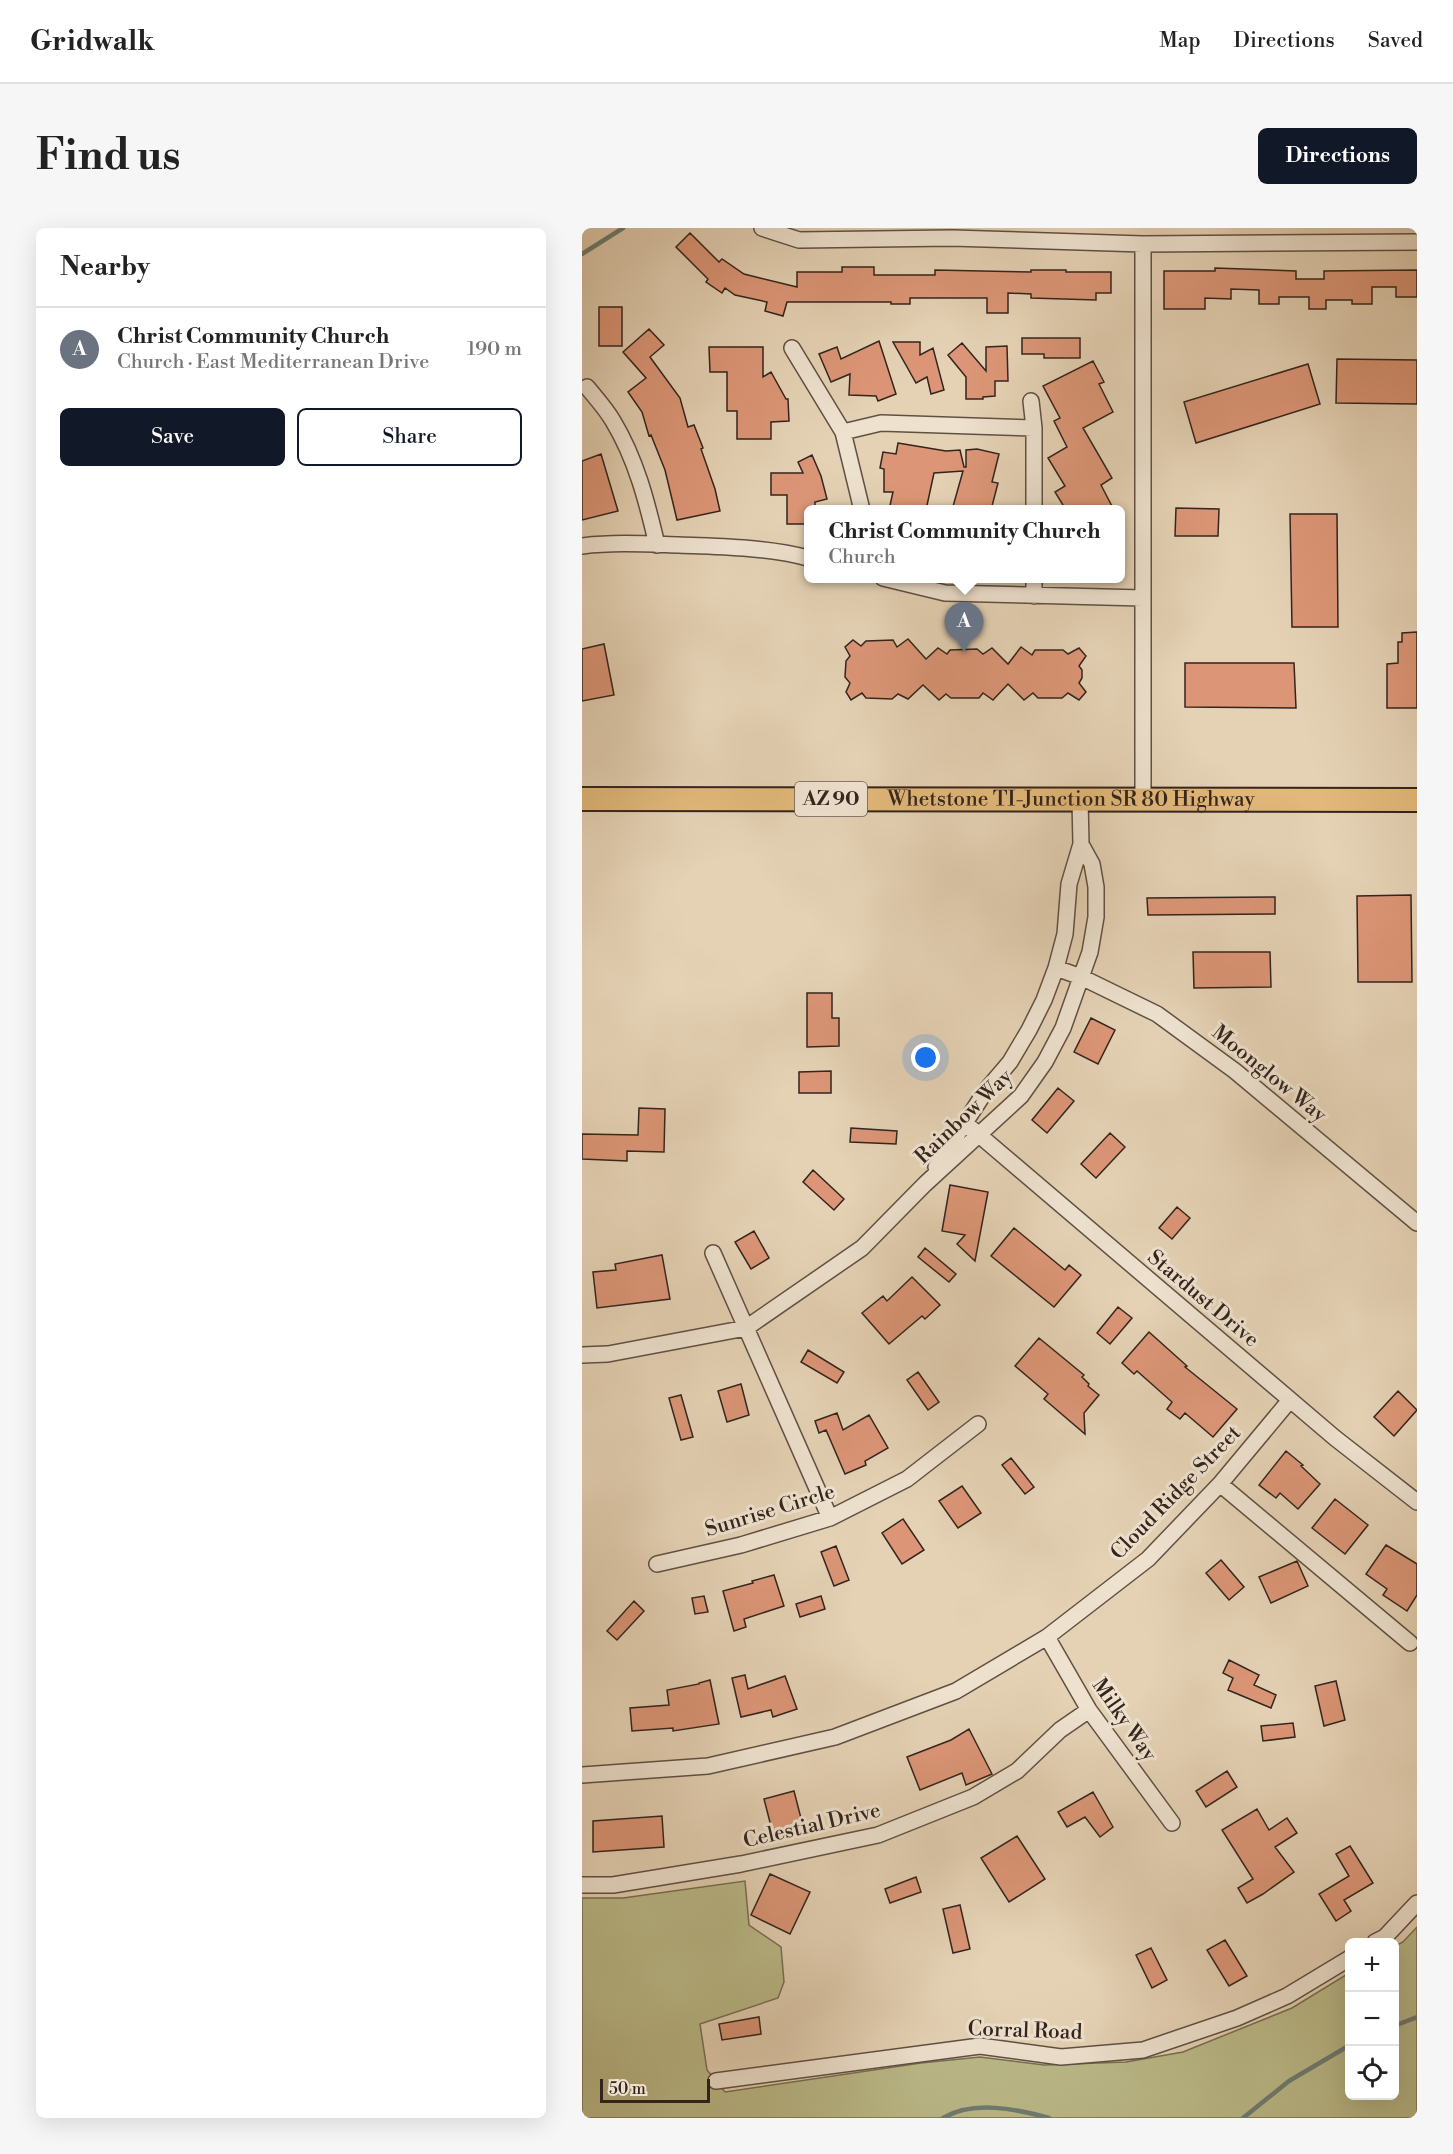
<!DOCTYPE html>
<meta charset="utf-8">
<style>
:root{--surface:#fff;--page:#f6f6f6;--text:#222;--muted:#767676;--line:#e0e0e0;--accent:#111827}
body{margin:0;font-family:"Libre Bodoni",serif;background:var(--page);color:var(--text)}
.controls{position:absolute;right:18px;bottom:18px;display:grid;overflow:hidden;border-radius:9px;box-shadow:0 6px 24px #0002}
.controls button{width:54px;height:54px;display:grid;place-items:center;padding:0;border:0;border-bottom:2px solid var(--line);background:var(--surface);color:var(--text);font:30px sans-serif}
.scale{position:absolute;left:18px;bottom:15px;width:110px;box-sizing:border-box;padding-left:6px;border:3px solid #33241d;border-top:0;font-size:16px;line-height:21px;white-space:nowrap;color:#33241d;-webkit-text-stroke:4px #eee2cf;paint-order:stroke}
.you{position:absolute;left:344px;top:830px;width:21px;height:21px;margin:-15px;border:4px solid #fff;border-radius:50%;background:#1a73e8;box-shadow:0 0 0 9px #1a73e833}
.badge{display:grid;place-items:center;width:39px;height:39px;border-radius:50%;background:var(--accent);color:#fff;font-size:20px;font-weight:700}
.pin{position:absolute;translate:-50% -50px;filter:drop-shadow(0 2px 3px #0008)}
.pin::after{content:'';position:absolute;top:32px;width:21px;height:18px;background:inherit;clip-path:polygon(0 0,100% 0,50% 100%)}
.popup{position:absolute;left:222px;top:277px;width:321px;height:78px;box-sizing:border-box;display:grid;place-content:center;border-radius:9px;background:var(--surface);filter:drop-shadow(0 2px 4px #0005);font-size:20px;white-space:nowrap;color:var(--muted)}
.popup b{font-size:22px;color:var(--text)}
.popup::after{content:'';position:absolute;left:50%;top:100%;margin-left:-12px;border:12px solid transparent;border-top-color:var(--surface)}
.list{margin:0;padding:0;list-style:none}
h2{display:flex;justify-content:space-between;align-items:center;height:78px;margin:0;padding:0 24px;font-size:26px}
h2 small{font-size:20px;font-weight:400;color:var(--muted)}
.list li{display:grid;grid-template-columns:39px 1fr auto;gap:18px;align-items:center;box-sizing:border-box;height:84px;padding:0 24px;border-top:2px solid var(--line)}
.list b{display:block;font-size:22px;white-space:nowrap}
.list p{margin:0;font-size:20px;white-space:nowrap;color:var(--muted)}
.list em{font-size:20px;font-style:normal;color:var(--muted)}
.actions{display:flex;gap:12px;padding:18px 24px}
.actions a{flex:1;padding:14px 0;border:2px solid var(--accent);border-radius:9px;text-align:center;font-size:21px;color:var(--accent)}
.actions .main{background:var(--accent);color:#fff}
.icon{flex:none;width:33px;height:33px;fill:none;stroke:currentColor;stroke-width:2;stroke-linecap:round;stroke-linejoin:round}
.map{position:relative;flex:none;width:835px;height:1890px;overflow:hidden;border-radius:9px}
header{display:flex;align-items:center;gap:36px;box-sizing:border-box;height:84px;padding:0 30px;background:var(--surface);border-bottom:2px solid var(--line)}
header strong{font-size:28px}
nav{display:flex;gap:33px;margin-inline-start:auto;font-size:21px}
.intro{display:flex;align-items:center;justify-content:space-between;box-sizing:border-box;height:144px;padding:0 36px}
h1{margin:0;font-size:42px}
.button{padding:15px 27px;border-radius:9px;background:var(--accent);color:#fff;font-size:21px;font-weight:700}
main{display:flex;gap:36px;padding:0 36px}
aside{flex:1;background:var(--surface);border-radius:9px;box-shadow:0 6px 24px #0002}
.map>svg:first-child{display:block}
.green{fill:#bbba89;stroke:#776f53;stroke-width:1.5}
.lines{fill:none;stroke-linecap:round;stroke-linejoin:round}
.stream{stroke:#6e7d73;stroke-width:4.5}
.building{fill:#dc9677;stroke:#33241d;stroke-width:1.5}
.minor-casing{stroke:#605043;stroke-width:18}
.highway-casing{stroke:#33241d;stroke-width:26}
.minor{stroke:#eee2cf;stroke-width:15}
.highway{stroke:#e2b97a;stroke-width:22}
.labels{text-anchor:middle;dominant-baseline:central;stroke-width:6;stroke-linejoin:round;paint-order:stroke}
.shield{fill:#eee2cf;stroke:#6b5d52;stroke-width:1.5}
.shield-label{font-size:20px;font-weight:bold;fill:#33241d}
.street-label{font-size:21px;fill:#33241d;stroke:#eee2cf}
</style>
<header>
<strong>Gridwalk</strong>
<nav><a>Map</a><a>Directions</a><a>Saved</a></nav>
</header>
<div class="intro"><h1>Find us</h1><a class="button">Directions</a></div>
<main>
<aside>
<h2>Nearby<small></small></h2>
<ul class="list">
<li><span class="badge" style="background:#6b7280">A</span><div><b>Christ Community Church</b><p>Church · East Mediterranean Drive</p></div><em>190 m</em></li>
</ul>
<div class="actions"><a class="main">Save</a><a>Share</a></div>
</aside>
<div class="map">
<svg width="835" height="1890" viewBox="0 0 835 1890">
<rect width="100%" height="100%" fill="#e5d2b5"/>
<filter id="stains"><feTurbulence type="fractalNoise" baseFrequency=".00333" numOctaves="4"/><feColorMatrix values="0 0 0 0 .2 0 0 0 0 .09 0 0 0 0 .02 0 0 0 .5 -.17"/></filter>
<radialGradient id="worn" r=".72"><stop offset=".6" stop-color="#630" stop-opacity="0"/><stop offset="1" stop-color="#630" stop-opacity=".3"/></radialGradient>
<!-- green -->
<path class="green" d="M163 1653 167 1697 199 1719 202 1754 196 1770 118 1796 125 1842 143 1864 339 1835 398 1829 462 1837 544 1834 601 1824 710 1780 767 1745 768 1868H812L813 1718 821 1714 835 1699V1890H0V1670H41Z"/>
<g class="lines">
<!-- stream -->
<path class="stream" d="M0 26 41 0
M812 1798 835 1789
M361 1890C391 1872 435 1881 467 1890
M661 1890 707 1853 768 1817"/>
</g>
<!-- building -->
<path class="building" d="M108 5 137 34 140 31 162 46 215 59V44H260V39H292V47H353V42L449 44V42H484V44H529V65H514V72L449 70V66L426 65V85H405V70H328V76H309V74H205L201 88 183 83 185 74 153 67 143 60 140 65 124 54 126 51 94 19Z
M633 40 714 43V51H742V43L835 42V69H814V59H790V76H770V72H744V81H727V69H697V76H677V62L649 61V71L623 70V81H582V43H633Z
M17 79H40V118H17Z
M67 101 82 117 68 129 98 170 106 199 112 197 121 220 119 221 133 261 138 283 95 292 83 242 69 207 67 208 60 184 46 164 64 150 41 124Z
M440 110H498V130H462V126H440Z
M297 113 314 166 296 173 294 168 267 167 268 146 249 154 237 126 255 119 259 131Z
M311 114H338V127L351 120 362 162 349 166 345 149 334 155Z
M380 115 404 143V119L425 118 426 153H413V168L401 169V171H384V149L366 127Z
M127 119H181V149L189 144 204 171H206L207 193 189 194V211H155V183H145V144H128Z
M755 131 835 132V176L754 175Z
M511 133 522 154 517 156 531 184 501 200 530 250 519 257 532 282H484L473 264 483 258 466 230 485 219 472 193 478 190 461 158Z
M726 136 738 176 614 215 602 174Z
M316 215 364 223 378 222 382 239H384V222L395 221 417 226 410 254 416 255 409 282H370L381 243 352 245 344 282H307L311 264H302V241L298 240 301 224 314 226Z
M19 226 36 283 0 292V233Z
M230 227 239 248 245 271 233 274V282H226V296H205V267H189V245H221L216 234Z
M594 280 637 281 636 308H593Z
M708 286H755L756 399H710Z
M835 404V480H805V436L816 435V414H820V405Z
M326 411 344 431 356 420 365 426 368 422 395 421 401 426 410 420 426 436 439 419 450 427 453 422H481L486 426 497 420 504 428 497 438 500 442V450L497 455 504 464 497 472 486 465 480 470H456L451 465 442 472 426 456 411 472 401 465 397 470H369L364 466 357 472 341 457 326 471 316 466 310 471 284 470 280 465 269 472 264 464 268 455 263 449 264 433 268 428 263 419 271 412 279 418 284 413 311 412 315 419Z
M22 416 32 467 0 473V421Z
M603 435H712L714 480 603 479Z
M829 667 830 754H776L775 668Z
M693 669V686L566 687 565 670Z
M611 724H688L689 759 612 760Z
M225 765H250V790H257V818L225 819Z
M509 790 533 802 516 836 492 824Z
M249 843V865H217V844Z
M476 860 492 873 465 905 450 892Z
M57 880 83 881 82 924 45 923V933L0 931V906L56 907Z
M269 900 315 903 314 916 268 914Z
M528 905 543 919 514 950 499 936Z
M231 942 262 971 252 982 221 954Z
M368 957 406 964 393 1033 375 1016 383 1007 360 1003Z
M595 979 608 990 590 1011 577 1000Z
M432 1000 483 1042 487 1037 499 1047 472 1079 409 1028Z
M172 1003 187 1030 169 1041 153 1014Z
M343 1020 374 1046 367 1054 336 1029Z
M80 1027 88 1071 15 1080 11 1044 34 1042 33 1036Z
M330 1049 358 1077 343 1091 340 1088 307 1116 280 1085 301 1068 305 1073Z
M536 1079 550 1090 528 1116 515 1105Z
M567 1104 605 1138 603 1139 655 1181 631 1209 603 1185 598 1191 585 1181 590 1174 555 1143 552 1146 540 1135Z
M457 1110 502 1147 500 1149 507 1156 506 1158 517 1167 502 1185 503 1206 462 1171 466 1166 433 1138Z
M226 1122 262 1144 255 1155 219 1134Z
M336 1144 357 1174 346 1182 325 1152Z
M159 1156 167 1187 145 1194 136 1163Z
M816 1163 835 1182 812 1208 792 1189Z
M99 1167 111 1209 99 1212 87 1170Z
M255 1185 261 1202 287 1187 306 1220 283 1233 284 1237 263 1246 244 1202 237 1205 233 1193Z
M704 1223 721 1237 719 1238 738 1256 716 1281 698 1265 694 1270 677 1257Z
M429 1230 452 1259 443 1266 420 1237Z
M380 1258 399 1285 376 1300 357 1273Z
M753 1271 786 1297 763 1326 730 1300Z
M321 1291 342 1322 320 1336 300 1305Z
M804 1317 835 1336V1367L825 1383 801 1367 805 1361 784 1346Z
M254 1318 267 1352 252 1358 239 1324Z
M639 1332 662 1359 647 1372 624 1345Z
M715 1333 726 1358 689 1375 677 1349Z
M192 1347 202 1378 162 1391 164 1399 152 1403 141 1363 171 1355 170 1353Z
M122 1368 126 1384 113 1386 110 1370Z
M239 1368 243 1381 218 1389 214 1376Z
M52 1373 62 1383 35 1412 25 1403Z
M647 1432 677 1447 672 1457 694 1467 689 1480 646 1462 651 1450 641 1445Z
M163 1447 166 1461 203 1448 215 1481 191 1489 189 1482 159 1489 150 1450Z
M128 1452 137 1496 91 1503V1500L50 1503 48 1480 87 1477 85 1462 117 1456V1455Z
M754 1453 763 1492 742 1498 733 1458Z
M711 1495 713 1509 681 1513 679 1498Z
M387 1501 410 1546 384 1557 380 1545 338 1562 325 1529 369 1512Z
M645 1543 655 1559 624 1579 614 1563Z
M212 1563 221 1598 191 1606 182 1571Z
M511 1564 531 1599 518 1609 503 1589 485 1599 476 1584Z
M675 1581 687 1602 705 1590 715 1605 693 1619 712 1644 681 1666 665 1675 656 1660 671 1651 640 1602Z
M80 1588 82 1619 11 1624V1593Z
M435 1608 463 1651 427 1674 399 1630Z
M768 1618 791 1655 762 1672 769 1683 754 1693 737 1666 767 1648 754 1626Z
M188 1646 228 1664 208 1706 169 1687Z
M334 1649 339 1664 308 1675 303 1661Z
M378 1677 388 1721 371 1725 361 1681Z
M643 1712 665 1748 647 1758 625 1722Z
M569 1720 585 1752 570 1760 554 1727Z
M177 1789 179 1806 140 1812 137 1796Z"/>
<g class="lines">
<!-- minor casing -->
<g class="minor-casing">
<path id="minor" d="M180 0 217 12 370 10 561 16 835 14
M561 16V571
M210 120 261 204 280 282
M5 159C14 170 24 181 31 193 54 231 65 274 75 317
M449 173 452 200
M261 204 299 195 452 200V282
M0 318C32 314 65 316 97 317 140 319 184 319 226 330
M301 350 363 365 561 370
M452 350V368
M474 740 499 749 575 786 653 843 835 995
M383 895 753 1210 835 1274
M354 939 405 861 428 834 447 802 462 772 474 740 483 706 487 656 499 616 498 572
M131 1025 248 1290
M0 1127 26 1126 164 1100 280 1020 343 956 439 868 463 834 481 800 508 724 514 689V659L510 636 499 616
M638 1256 828 1415
M75 1336 159 1317 248 1290 325 1251 396 1196
M465 1409 507 1482 590 1595
M0 1547 126 1538 253 1509 374 1463 465 1409 566 1331 638 1256 708 1172
M0 1657H31L159 1636 296 1607 391 1569 435 1543 478 1502 507 1482
M793 1714 803 1709 835 1675
M134 1853 398 1818 479 1829 561 1822 655 1790 705 1768 768 1730"/>
</g>
<!-- highway casing -->
<g class="highway-casing">
<g id="highway">
<path id="s1" d="M0 571 835 572"/>
</g>
</g>
<!-- minor -->
<use href="#minor" class="minor"/>
<!-- highway -->
<use href="#highway" class="highway"/>
</g>
<g class="labels">
<!-- shield labels -->
<rect class="shield" x="213" y="554" width="72" height="34" rx="4.5"/>
<g class="shield-label">
<text x="249" y="571">AZ 90</text>
</g>
<!-- street labels -->
<g class="street-label">
<text stroke="none"><textPath href="#s1" startOffset="489">Whetstone TI-Junction SR 80 Highway</textPath></text>
<text transform="translate(687 846) rotate(39)">Moonglow Way</text>
<text transform="translate(382 889) rotate(-44)">Rainbow Way</text>
<text transform="translate(621 1071) rotate(40)">Stardust Drive</text>
<text transform="translate(594 1265) rotate(-46)">Cloud Ridge Street</text>
<text transform="translate(188 1283) rotate(-17)">Sunrise Circle</text>
<text transform="translate(542 1492) rotate(55)">Milky Way</text>
<text transform="translate(230 1598) rotate(-13)">Celestial Drive</text>
<text transform="translate(443 1803) rotate(2)">Corral Road</text>
</g>
</g>
<rect width="100%" height="100%" filter="url(#stains)"/>
<rect width="100%" height="100%" fill="url(#worn)"/>
</svg>
<div class="controls">
<button>+</button>
<button>−</button>
<button><svg class="icon" aria-label="locate" viewBox="0 0 24 24"><circle cx="12" cy="12" r="6"/><path d="M12 2v4M12 18v4M2 12h4M18 12h4"/></svg></button>
</div>
<div class="scale">50 m</div>
<div class="you"></div>
<div class="pin badge" style="left:382px;top:424px;background:#6b7280">A</div>
<div class="popup"><b>Christ Community Church</b>Church</div>
</div>
</main>
